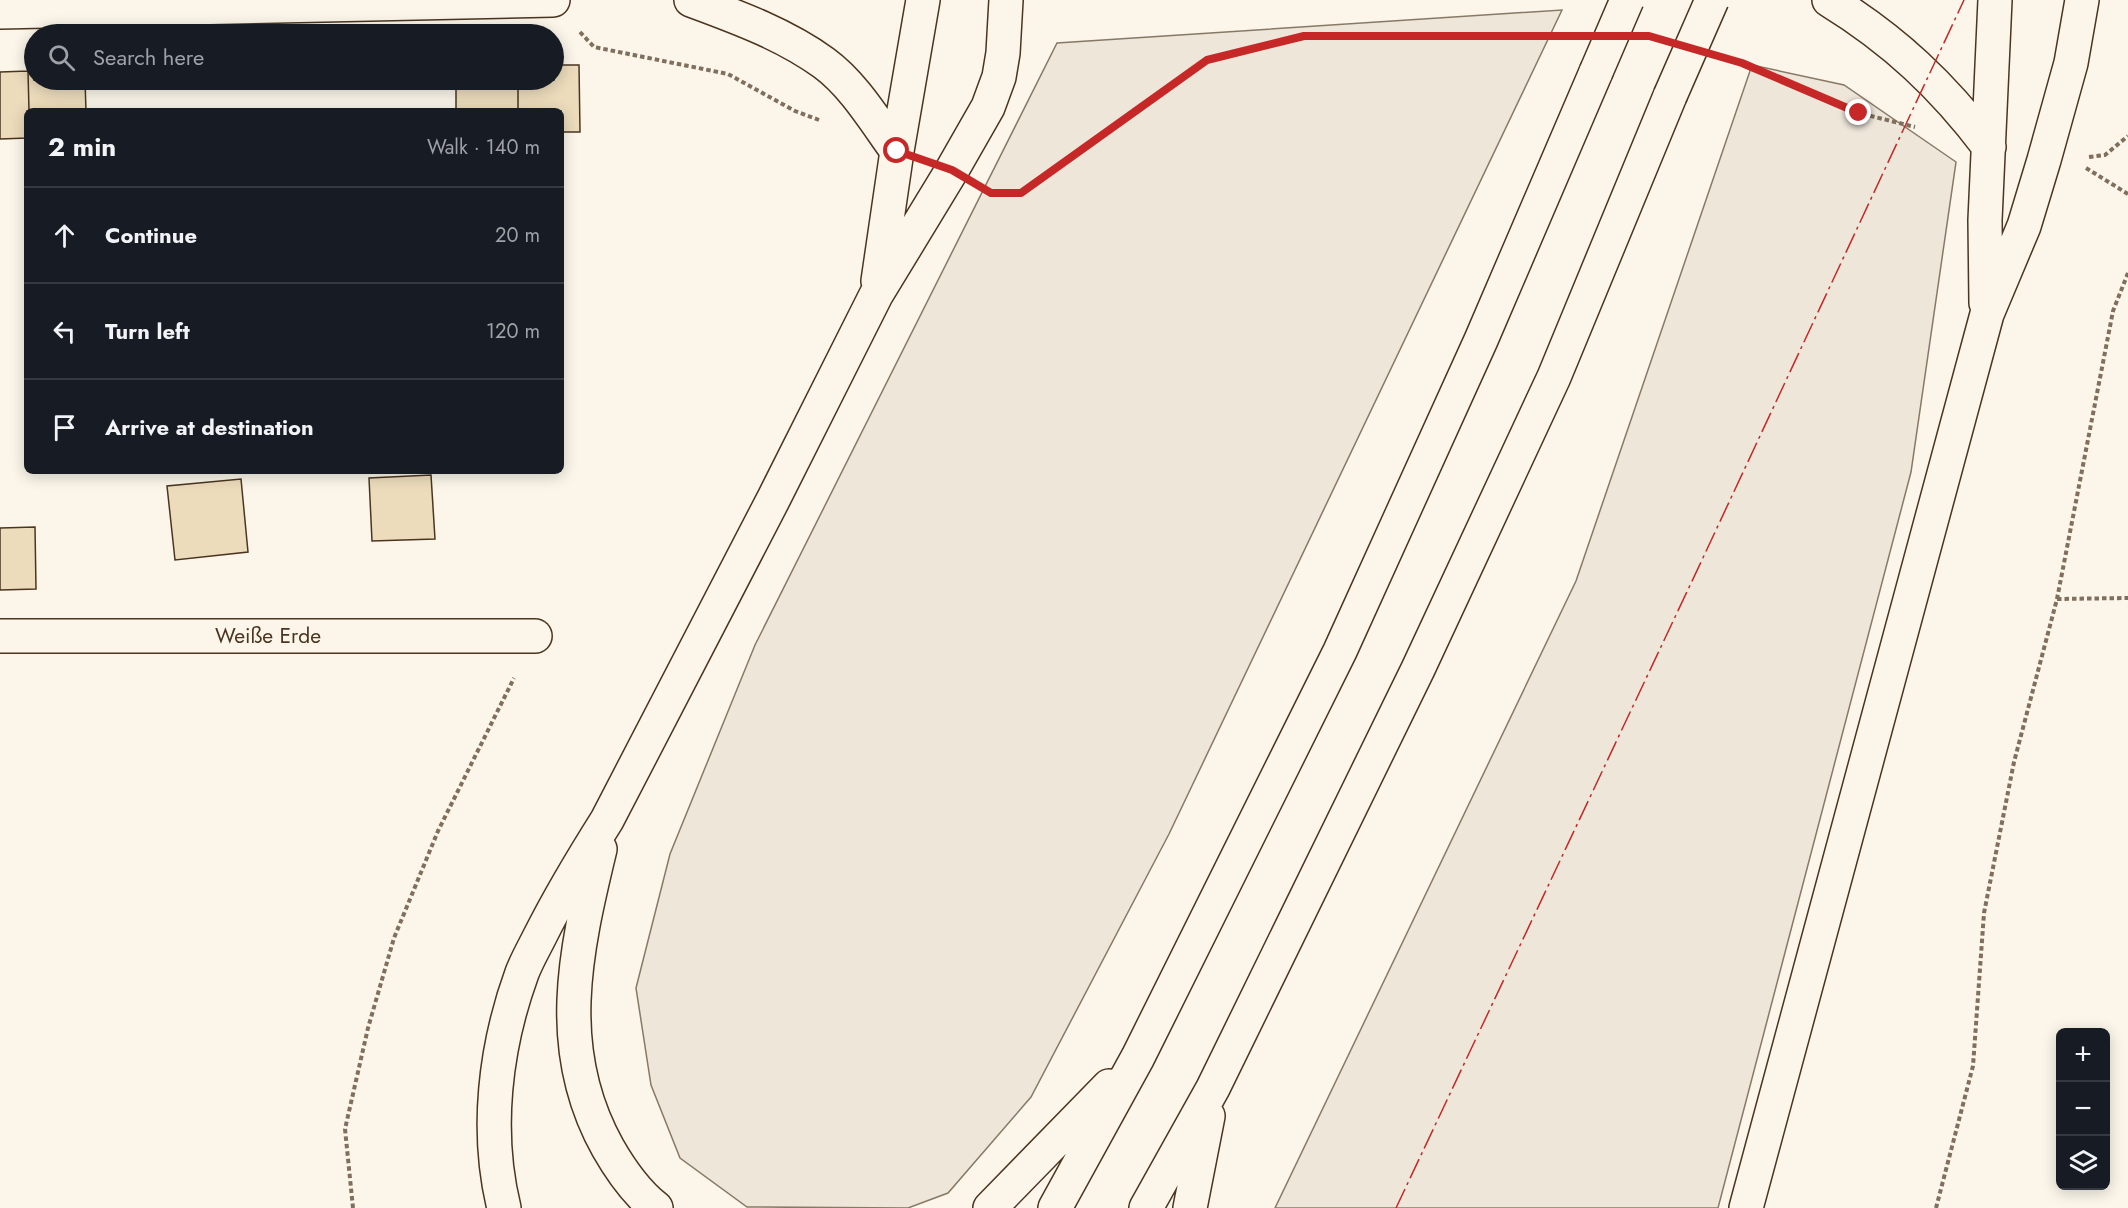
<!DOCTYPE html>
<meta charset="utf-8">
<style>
:root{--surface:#171b24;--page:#242831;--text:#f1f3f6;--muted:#9ea1a6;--line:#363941}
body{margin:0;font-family:Jost,sans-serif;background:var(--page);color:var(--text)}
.controls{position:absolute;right:18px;bottom:18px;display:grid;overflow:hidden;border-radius:9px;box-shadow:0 3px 15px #0003}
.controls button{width:54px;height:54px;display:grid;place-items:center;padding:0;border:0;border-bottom:2px solid var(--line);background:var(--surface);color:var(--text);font:30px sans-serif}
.stop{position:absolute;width:18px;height:18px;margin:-14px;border:4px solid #c62828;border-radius:50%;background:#fff}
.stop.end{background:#c62828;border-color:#fff;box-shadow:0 2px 6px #0008}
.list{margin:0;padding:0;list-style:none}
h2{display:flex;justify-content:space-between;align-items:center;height:78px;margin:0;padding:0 24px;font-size:26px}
h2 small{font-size:20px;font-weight:400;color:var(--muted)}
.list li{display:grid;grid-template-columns:39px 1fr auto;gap:18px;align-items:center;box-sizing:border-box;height:96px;padding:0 24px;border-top:2px solid var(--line)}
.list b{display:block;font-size:22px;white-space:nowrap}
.list em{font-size:20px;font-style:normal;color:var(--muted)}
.icon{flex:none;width:33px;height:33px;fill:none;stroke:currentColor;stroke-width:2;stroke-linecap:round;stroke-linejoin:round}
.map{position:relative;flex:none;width:2128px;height:1208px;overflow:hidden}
.search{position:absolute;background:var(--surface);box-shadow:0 3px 15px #0003;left:24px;top:24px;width:540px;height:66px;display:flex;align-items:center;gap:15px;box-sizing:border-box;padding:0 21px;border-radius:33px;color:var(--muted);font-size:22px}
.panel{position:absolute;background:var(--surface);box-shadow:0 3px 15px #0003;left:24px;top:108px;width:540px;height:366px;border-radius:9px}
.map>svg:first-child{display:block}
.green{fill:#ede6d9;stroke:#887966;stroke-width:1.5}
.building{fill:#ecdcbc;stroke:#4a3520;stroke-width:1.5}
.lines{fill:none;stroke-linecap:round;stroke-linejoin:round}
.minor-casing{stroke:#4a3520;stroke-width:36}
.secondary-casing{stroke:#4a3520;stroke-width:36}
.trunk-casing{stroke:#4a3520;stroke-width:36}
.path{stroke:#7f6f5c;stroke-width:4;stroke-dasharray:4.5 3;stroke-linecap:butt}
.minor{stroke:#fbf6e9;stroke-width:33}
.secondary{stroke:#fbf6e9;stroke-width:33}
.trunk{stroke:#fbf6e9;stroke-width:33}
.trunk-bridge-casing{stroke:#4a3520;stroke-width:36;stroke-linecap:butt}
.trunk-bridge{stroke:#fbf6e9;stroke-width:33}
.power{stroke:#c62828;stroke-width:1.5;stroke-dasharray:21 4.5 3 4.5;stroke-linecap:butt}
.route{stroke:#c62828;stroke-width:8}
.labels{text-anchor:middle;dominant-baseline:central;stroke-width:4.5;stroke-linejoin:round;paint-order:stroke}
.street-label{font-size:21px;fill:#4a3520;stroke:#fbf6e9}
</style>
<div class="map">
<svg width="2128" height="1208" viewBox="0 0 2128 1208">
<rect width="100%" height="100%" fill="#fbf6e9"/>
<!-- green -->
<path class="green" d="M1562 10 1169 834 1031 1097 948 1193 908 1208 747 1207 680 1158 651 1085 636 988 670 854 755 645 1057 43Z
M1752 65 1844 85 1956 162 1911 472 1718 1208H1275L1576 581Z"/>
<!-- building -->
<path class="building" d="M554 65H579L580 132H561V111H518V80H554Z
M28 71H34V80H85L86 111H29Z
M28 71 29 111H27V138L0 139V72Z
M456 80H518V111H456Z
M431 475 435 539 372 541 369 478Z
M241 479 248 552 175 560 167 486Z
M35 527 36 589 0 590V528Z"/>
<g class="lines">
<!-- minor casing -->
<g class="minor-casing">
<path id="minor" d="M0 636H535"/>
</g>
<!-- secondary casing -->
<g class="secondary-casing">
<path id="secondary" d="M0 12 553 0"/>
</g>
<!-- trunk casing -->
<g class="trunk-casing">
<path id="trunk" d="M691 0C737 17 784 34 824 63 854 85 875 121 897 151
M1829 0C1894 40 1943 86 1989 147
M878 281 897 151 923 0
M1986 303 1985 220 1995 0
M600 849C575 952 553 1050 608 1148 620 1169 637 1193 656 1208
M504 1208C485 1131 495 1047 522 973 527 960 534 948 540 936 560 896 583 858 607 820L774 498 876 295 952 170 988 107 999 77 1003 53 1006 0
M990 1208 1109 1086
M1055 1208 1138 1057 1340 651 1481 340 1596 72
M1146 1208 1213 1088 1418 669 1554 377 1670 96
M1190 1208 1208 1116
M1746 1208 1987 314 2024 226 2044 160 2071 63 2082 0"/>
</g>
<!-- path -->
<path class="path" d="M580 32 594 47 728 74 795 111 819 120
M1731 60 1859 113 1915 127
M2089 157 2105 155 2128 136
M2086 168 2128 194
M988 192 1021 193 1207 60 1304 36H1565
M2057 599 2128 598
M353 1208 345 1129 368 1028 394 938 438 831 514 678
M1936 1208 1973 1066 1984 913 2014 762 2057 599 2113 311 2128 273"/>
<!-- minor -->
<use href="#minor" class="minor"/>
<!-- secondary -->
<use href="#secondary" class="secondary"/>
<!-- trunk -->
<use href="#trunk" class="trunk"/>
<!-- trunk-bridge casing -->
<g class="trunk-bridge-casing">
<path id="trunk-bridge" d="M1596 72 1627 0
M1670 96 1712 0"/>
</g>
<!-- trunk-bridge -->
<use href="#trunk-bridge" class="trunk-bridge"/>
<!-- power -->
<path class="power" d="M1396 1208 1701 562 1964 0"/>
</g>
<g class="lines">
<!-- route -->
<path class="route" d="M897 151 952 170 991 193H1021L1207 60 1304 36H1649L1742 63 1859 113"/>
</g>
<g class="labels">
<!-- street labels -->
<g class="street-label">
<text x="268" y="636">Weiße Erde</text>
</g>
</g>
</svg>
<div class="controls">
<button>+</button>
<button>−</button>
<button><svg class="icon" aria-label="layers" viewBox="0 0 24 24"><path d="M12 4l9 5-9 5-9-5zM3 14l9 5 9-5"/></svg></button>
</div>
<div class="stop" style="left:897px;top:151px"></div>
<div class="stop end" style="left:1859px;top:113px"></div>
<div class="search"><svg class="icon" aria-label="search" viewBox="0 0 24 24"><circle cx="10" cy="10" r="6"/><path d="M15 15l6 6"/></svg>Search here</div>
<section class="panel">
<h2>2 min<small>Walk · 140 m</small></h2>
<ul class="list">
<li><svg class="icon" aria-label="ahead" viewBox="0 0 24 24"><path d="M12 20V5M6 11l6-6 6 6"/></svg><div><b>Continue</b></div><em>20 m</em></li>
<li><svg class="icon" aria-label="left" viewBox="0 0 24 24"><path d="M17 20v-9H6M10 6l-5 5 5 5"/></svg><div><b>Turn left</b></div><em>120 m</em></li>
<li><svg class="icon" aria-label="arrive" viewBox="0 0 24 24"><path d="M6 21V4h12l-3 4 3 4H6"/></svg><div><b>Arrive at destination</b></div></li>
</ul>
</section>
</div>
